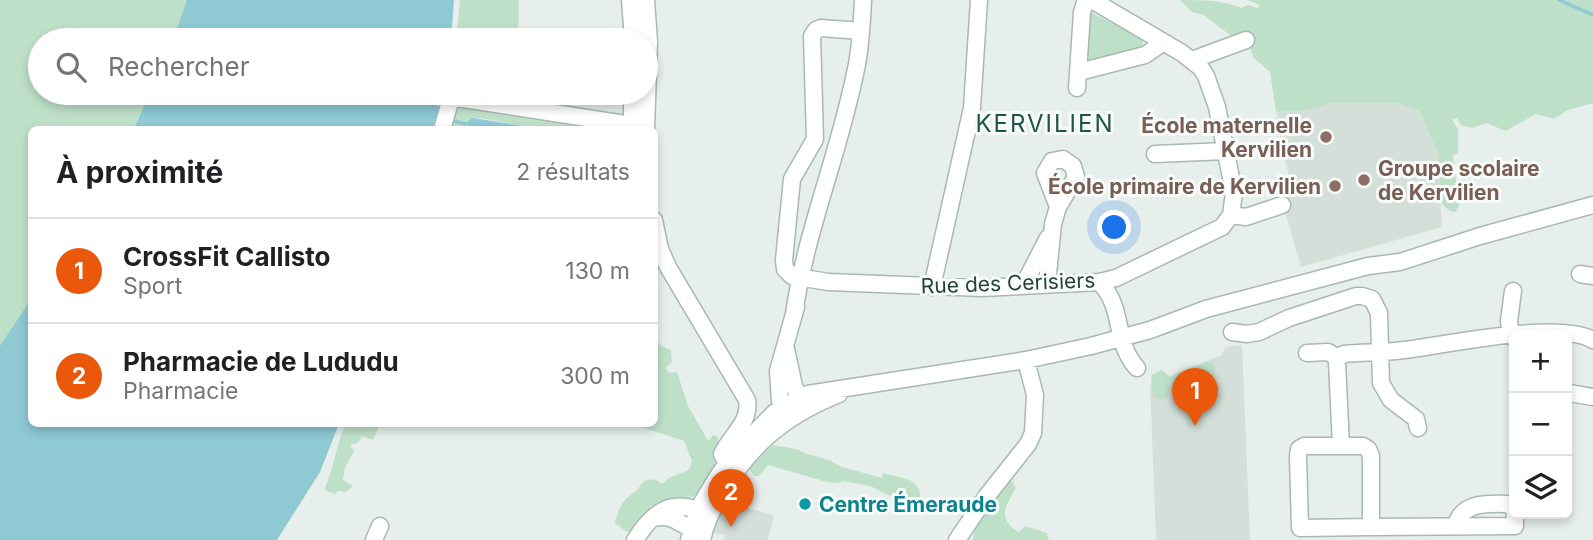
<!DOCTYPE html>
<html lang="fr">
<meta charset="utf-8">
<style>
:root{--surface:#fff;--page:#f6f6f6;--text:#202124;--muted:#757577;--line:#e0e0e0;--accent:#ea580c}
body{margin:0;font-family:Inter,sans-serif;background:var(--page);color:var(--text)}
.controls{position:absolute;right:21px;bottom:21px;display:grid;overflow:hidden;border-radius:10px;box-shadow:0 4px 10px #0003}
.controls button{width:63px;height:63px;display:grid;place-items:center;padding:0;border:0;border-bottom:2px solid var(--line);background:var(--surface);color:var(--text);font:35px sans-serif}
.you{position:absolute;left:1115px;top:228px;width:24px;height:24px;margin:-18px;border:5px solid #fff;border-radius:50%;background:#1a73e8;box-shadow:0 0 0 10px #1a73e833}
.badge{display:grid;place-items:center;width:46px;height:46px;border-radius:50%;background:var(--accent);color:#fff;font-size:23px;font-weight:700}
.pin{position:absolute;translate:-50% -58px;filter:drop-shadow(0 2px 4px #0008)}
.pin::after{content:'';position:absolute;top:37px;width:24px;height:21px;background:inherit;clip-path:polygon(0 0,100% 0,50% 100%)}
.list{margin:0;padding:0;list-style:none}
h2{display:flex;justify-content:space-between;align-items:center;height:91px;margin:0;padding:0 28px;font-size:30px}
h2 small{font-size:23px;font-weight:400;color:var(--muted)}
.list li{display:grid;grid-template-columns:46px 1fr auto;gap:21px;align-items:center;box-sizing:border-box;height:105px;padding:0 28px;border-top:2px solid var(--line)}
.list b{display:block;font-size:26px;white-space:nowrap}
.list p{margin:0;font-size:23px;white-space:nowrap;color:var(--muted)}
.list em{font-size:23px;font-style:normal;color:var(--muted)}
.icon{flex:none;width:38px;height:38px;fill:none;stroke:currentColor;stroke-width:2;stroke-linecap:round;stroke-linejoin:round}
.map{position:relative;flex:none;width:1593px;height:540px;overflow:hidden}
.search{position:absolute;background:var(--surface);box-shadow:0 4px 10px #0003;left:28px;top:28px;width:630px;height:77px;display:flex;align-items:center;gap:18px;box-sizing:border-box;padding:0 24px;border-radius:38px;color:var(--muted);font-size:26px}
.panel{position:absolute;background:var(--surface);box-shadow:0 4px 10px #0003;left:28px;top:126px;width:630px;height:301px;border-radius:10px}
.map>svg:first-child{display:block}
.built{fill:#d4dfda}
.green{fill:#bfe0c8}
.water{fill:#8ec9d4}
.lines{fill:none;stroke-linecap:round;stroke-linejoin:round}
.stream{stroke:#8ec9d4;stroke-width:3.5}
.minor-casing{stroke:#a8b8b2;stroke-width:19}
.minor{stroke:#fff;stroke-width:16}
.education-dot{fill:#8d6e63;stroke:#f7fbf9;stroke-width:2.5}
.culture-dot{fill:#0f9aa8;stroke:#f7fbf9;stroke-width:2.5}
.labels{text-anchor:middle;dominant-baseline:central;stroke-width:6;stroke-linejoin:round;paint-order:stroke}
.education-label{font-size:21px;font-weight:bold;fill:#785e54;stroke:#f7fbf9;text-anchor:end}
.street-label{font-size:21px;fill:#24423a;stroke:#f7fbf9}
.culture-label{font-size:21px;font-weight:bold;fill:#0d838f;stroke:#f7fbf9;text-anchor:start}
.quarter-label{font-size:24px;letter-spacing:2px;fill:#1f5548;stroke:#f7fbf9}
</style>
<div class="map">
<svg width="1593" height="540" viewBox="0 0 1593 540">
<rect width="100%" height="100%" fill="#e6efeb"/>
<!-- built -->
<path class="built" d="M1359 100 1397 103 1419 111 1437 151 1442 227 1301 267 1281 197 1293 191 1281 145 1276 111H1303L1322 104Z
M1242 345 1250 540H1156L1150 384 1222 355 1225 347Z
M725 502 774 515 768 540H724L725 535 711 532 714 520Z"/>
<!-- green -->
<path class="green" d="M0 0H297L287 40H40V93H281L277 129 32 130V424L0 540Z
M460 0H519L518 40H456Z
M1180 0C1200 0 1224 0 1241 8L1248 5 1258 8 1260 5 1247 0H1593V103L1568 110 1554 119 1536 114 1506 131 1486 123 1472 128 1461 125 1457 118 1452 120 1458 129V154L1453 155 1459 206 1455 212 1450 211 1441 203 1437 151 1419 111 1397 103H1331L1303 111H1276L1270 72 1254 58 1246 38 1230 35 1204 15 1192 12Z
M1090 12 1136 35 1143 41 1142 49 1086 63Z
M460 106 633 129H544L479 118 468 126 475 129H453L450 126 455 111Z
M655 336 661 346 671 350 672 362 666 368 669 373 677 372 688 406 707 439 709 440 713 435 717 436 719 442 723 444C720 458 707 489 694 496 687 500 661 503 651 506L634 529 627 532 615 523C619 507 624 497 638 490 642 479 653 476 662 484L669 478 689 470 692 461 684 441 633 424H654Z
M1212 360 1216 370 1208 391 1185 393 1181 392 1177 381H1169L1168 396 1164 399 1153 398 1151 375 1162 370 1170 377Z
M351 424H380L373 440 362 436 358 443 352 444 351 447 354 451 345 468 343 480 353 486 346 492 338 491 335 494 324 490C334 468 336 446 345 425Z
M773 445 796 449 807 454 829 460 842 467 882 478 883 473C899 478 923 477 920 500L927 501 916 513 911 511 910 500 897 499 870 486 844 481 837 483 827 482 768 465 759 476H754L749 469 763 453Z
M1010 478 1016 488C1006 505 996 519 1019 532L1025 526 1047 533 1049 540H973C975 516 995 497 1010 478Z"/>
<!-- water -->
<path class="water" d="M187 0H454L451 40H173Z
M150 93H431L439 108 432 129H134Z
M472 118 544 129H475L465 124Z
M31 299 32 424H339L320 472 277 540H0V346Z"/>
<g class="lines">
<!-- stream -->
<path class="stream" d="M1559 0 1593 15
M455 121 465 124"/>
<!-- minor casing -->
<g class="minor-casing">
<path id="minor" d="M630 0 633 40
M646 0 649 42 646 130
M861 31 821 28 816 30 812 36 815 139 792 179 784 260 785 269 792 276 828 282 982 288 1099 282 1116 278 1222 227 1231 215 1234 193 1217 107 1206 76 1201 68 1182 53 1092 0
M1192 60 1246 40
M1079 72 1145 55 1164 42
M1077 88 1082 12 1086 0
M632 93V125
M444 96 632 125 642 130
M442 130 451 98
M1155 154 1226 151
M1231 215 1246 217 1282 205
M654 220 660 249 668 267 747 400C751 422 731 435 722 454L727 463 725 485
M1580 274 1593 276
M1099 282C1125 307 1113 342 1137 368
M1047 284 1053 224 1058 207 1076 177 1073 166 1063 159 1052 161 1045 173 1058 207
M1023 286 1048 238
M932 287 972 108 979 0
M794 314C806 229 841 149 857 64 861 43 862 21 863 0
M1232 332 1247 334 1259 332 1289 318 1356 296H1362L1372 299 1379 313 1381 383 1391 400 1416 419 1418 428
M1511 336 1509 321 1513 291
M786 349 794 386 803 408
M1307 353 1328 352 1338 358
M1569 393 1593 397
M790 418 780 401 778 371 796 307
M1304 446H1363L1368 449 1371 456V527L1300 528 1298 456 1299 449Z
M1341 446 1337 362 1338 358 1344 354C1364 352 1384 353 1404 350 1446 345 1559 320 1593 340
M653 518C676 513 680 527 701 533
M1456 525C1462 502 1488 503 1508 504L1514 509
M1371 527 1515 526V514
M374 540 380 526
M635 540C654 510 673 497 707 514
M689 540 698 509 720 473 739 449 775 412 808 394 1026 360 1091 346 1150 330 1206 309 1368 266 1400 262 1480 236 1593 205
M702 540C705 526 711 512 718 500 747 447 784 416 839 394
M957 540 986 497 1028 444 1033 433 1035 395 1026 360"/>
</g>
<!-- minor -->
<use href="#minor" class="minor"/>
</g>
<!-- markers -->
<g class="education-dot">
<circle cx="1326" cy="137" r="7"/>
<circle cx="1364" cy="180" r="7"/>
<circle cx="1335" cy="186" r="7"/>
</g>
<circle class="culture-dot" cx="805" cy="504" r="7"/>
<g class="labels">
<!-- education labels -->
<g class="education-label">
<text x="1312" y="125">École maternelle<tspan x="1312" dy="24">Kervilien</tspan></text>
<text x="1378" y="168" text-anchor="start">Groupe scolaire<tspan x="1378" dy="24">de Kervilien</tspan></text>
<text x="1321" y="186">École primaire de Kervilien</text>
</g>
<!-- street labels -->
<g class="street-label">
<text transform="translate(1008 283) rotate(-2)">Rue des Cerisiers</text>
</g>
<!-- culture labels -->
<g class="culture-label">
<text x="819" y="504">Centre Émeraude</text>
</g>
<!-- quarter labels -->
<g class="quarter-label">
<text x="1045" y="123">KERVILIEN</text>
</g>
</g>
</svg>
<div class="controls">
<button>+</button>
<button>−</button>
<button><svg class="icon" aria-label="layers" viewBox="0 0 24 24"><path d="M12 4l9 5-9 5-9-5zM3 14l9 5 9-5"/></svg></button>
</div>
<div class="you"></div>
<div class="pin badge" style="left:1195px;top:426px">1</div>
<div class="pin badge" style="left:731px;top:527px">2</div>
<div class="search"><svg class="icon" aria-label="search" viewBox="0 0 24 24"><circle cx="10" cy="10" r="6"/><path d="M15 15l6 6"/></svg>Rechercher</div>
<section class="panel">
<h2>À proximité<small>2 résultats</small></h2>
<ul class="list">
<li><span class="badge">1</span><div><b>CrossFit Callisto</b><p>Sport</p></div><em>130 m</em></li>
<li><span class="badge">2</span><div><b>Pharmacie de Lududu</b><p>Pharmacie</p></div><em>300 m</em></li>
</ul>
</section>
</div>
